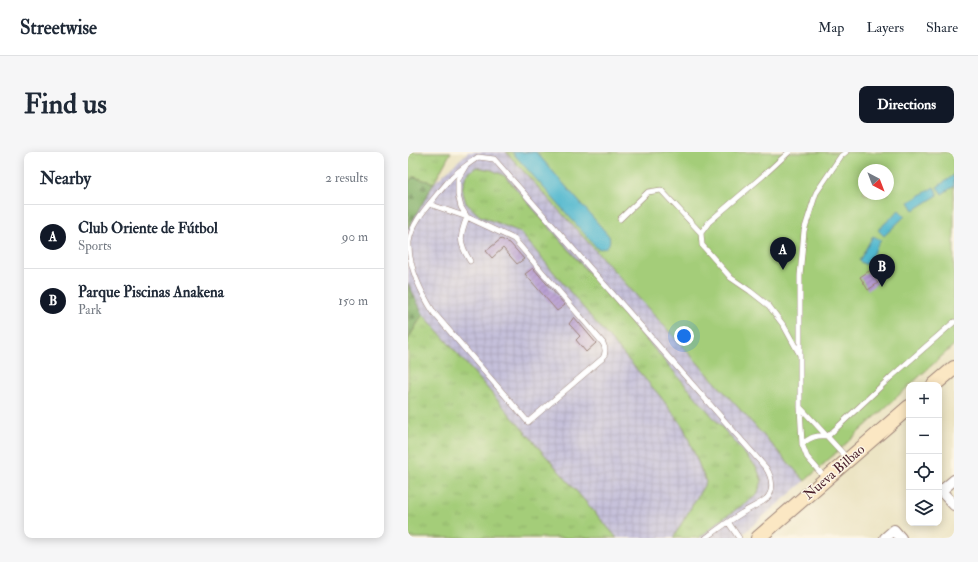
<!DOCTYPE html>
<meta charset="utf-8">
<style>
:root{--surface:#fff;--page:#f6f6f7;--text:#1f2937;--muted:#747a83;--line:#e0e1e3;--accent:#111827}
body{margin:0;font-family:"IM FELL Double Pica",serif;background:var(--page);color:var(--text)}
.controls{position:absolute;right:12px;bottom:12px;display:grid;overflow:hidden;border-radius:8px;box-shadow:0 2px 10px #0003}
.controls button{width:36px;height:36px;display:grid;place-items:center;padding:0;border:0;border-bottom:1px solid var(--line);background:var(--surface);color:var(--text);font:20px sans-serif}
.compass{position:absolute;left:450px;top:12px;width:36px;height:36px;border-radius:50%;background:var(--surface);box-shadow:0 2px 10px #0003;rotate:138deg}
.you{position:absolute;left:276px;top:184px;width:14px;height:14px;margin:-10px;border:3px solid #fff;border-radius:50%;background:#1a73e8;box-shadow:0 0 0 6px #1a73e833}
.badge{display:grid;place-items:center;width:26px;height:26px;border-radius:50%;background:var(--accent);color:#fff;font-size:13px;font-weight:700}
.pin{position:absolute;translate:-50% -33px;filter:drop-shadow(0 1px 2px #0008)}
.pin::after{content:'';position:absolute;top:21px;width:14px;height:12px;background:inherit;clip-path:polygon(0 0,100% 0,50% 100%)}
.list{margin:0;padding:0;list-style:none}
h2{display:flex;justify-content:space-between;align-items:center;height:52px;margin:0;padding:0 16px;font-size:17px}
h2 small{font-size:13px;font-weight:400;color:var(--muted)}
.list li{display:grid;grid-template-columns:26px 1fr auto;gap:12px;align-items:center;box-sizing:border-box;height:64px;padding:0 16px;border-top:1px solid var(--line)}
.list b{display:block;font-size:15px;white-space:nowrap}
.list p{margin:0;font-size:13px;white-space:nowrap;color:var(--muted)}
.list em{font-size:13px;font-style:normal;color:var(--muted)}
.icon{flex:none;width:22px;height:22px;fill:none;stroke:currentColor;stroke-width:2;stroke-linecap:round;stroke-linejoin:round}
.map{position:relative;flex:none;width:546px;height:386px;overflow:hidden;border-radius:8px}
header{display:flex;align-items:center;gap:24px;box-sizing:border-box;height:56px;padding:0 20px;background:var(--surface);border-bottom:1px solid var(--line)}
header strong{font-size:19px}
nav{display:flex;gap:22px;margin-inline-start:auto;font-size:14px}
.intro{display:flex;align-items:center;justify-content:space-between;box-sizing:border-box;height:96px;padding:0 24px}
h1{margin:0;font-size:28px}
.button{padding:10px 18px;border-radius:8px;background:var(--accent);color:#fff;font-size:14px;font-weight:700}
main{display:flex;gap:24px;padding:0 24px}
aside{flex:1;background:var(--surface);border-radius:8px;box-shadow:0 2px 10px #0003}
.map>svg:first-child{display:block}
.industrial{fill:url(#industrial-grid)}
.grass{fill:url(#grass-tufts);stroke:#777652}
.forest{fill:url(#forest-firs);stroke:#66684a}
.pitch{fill:#a4cd79;stroke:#777652;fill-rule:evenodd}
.water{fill:#51b8cf;stroke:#4e6c7d}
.building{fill:url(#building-hatch)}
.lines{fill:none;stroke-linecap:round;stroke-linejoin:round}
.lane-casing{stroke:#9b8278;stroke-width:6}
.street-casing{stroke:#9b8278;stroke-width:12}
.secondary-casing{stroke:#9b8278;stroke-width:16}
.lane{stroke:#fff;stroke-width:5}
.street{stroke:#fff;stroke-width:10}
.secondary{stroke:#fbe7c3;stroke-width:14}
.labels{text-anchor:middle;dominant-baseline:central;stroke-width:3;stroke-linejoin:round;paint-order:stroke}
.street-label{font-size:14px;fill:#4a1f2b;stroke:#fcf5e5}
</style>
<header>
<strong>Streetwise</strong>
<nav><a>Map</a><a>Layers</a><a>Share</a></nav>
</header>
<div class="intro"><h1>Find us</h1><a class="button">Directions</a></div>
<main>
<aside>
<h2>Nearby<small>2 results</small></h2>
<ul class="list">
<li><span class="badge">A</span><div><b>Club Oriente de Fútbol</b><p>Sports</p></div><em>90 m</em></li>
<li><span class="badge">B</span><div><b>Parque Piscinas Anakena</b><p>Park</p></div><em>150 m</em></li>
</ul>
</aside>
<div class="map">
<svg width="546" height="386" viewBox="0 0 546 386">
<defs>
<pattern id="industrial-grid" width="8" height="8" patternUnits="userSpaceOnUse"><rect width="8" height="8" fill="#c5c0da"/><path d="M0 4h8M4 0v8" fill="none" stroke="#aba5bb"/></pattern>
<pattern id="grass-tufts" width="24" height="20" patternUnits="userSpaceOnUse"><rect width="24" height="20" fill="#a4cd79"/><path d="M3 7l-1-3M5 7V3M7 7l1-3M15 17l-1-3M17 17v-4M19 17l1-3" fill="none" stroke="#8fb069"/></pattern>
<pattern id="forest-firs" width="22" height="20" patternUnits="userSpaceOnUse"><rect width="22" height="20" fill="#83b069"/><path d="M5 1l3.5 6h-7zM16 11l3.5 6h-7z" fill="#6d8f57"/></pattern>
<pattern id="building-hatch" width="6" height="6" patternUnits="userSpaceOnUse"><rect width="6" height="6" fill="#b69cd2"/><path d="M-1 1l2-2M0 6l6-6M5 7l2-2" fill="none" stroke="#967fab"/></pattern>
</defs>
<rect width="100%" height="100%" fill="#fcf5e5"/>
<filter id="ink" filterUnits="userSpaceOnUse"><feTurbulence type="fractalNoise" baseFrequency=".025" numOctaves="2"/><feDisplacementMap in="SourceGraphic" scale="8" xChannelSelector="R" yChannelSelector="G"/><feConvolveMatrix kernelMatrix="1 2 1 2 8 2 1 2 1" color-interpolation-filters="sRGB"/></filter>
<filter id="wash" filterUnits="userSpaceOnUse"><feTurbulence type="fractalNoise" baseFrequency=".012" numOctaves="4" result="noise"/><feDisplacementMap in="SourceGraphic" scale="16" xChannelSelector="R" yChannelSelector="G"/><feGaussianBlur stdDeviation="0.9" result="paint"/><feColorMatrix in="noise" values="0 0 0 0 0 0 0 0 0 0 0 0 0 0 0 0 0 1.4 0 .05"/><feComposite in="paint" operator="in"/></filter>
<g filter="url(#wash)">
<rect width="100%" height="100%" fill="#ece4c4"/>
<!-- industrial -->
<path class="industrial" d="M60 0H98L397 329 330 386H209L15 162 0 131V77L26 31Z"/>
<!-- grass -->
<path class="grass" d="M0 0H43L26 31 6 25 0 31Z
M68 15 84 18 97 24 349 316 354 329 349 343 310 370 291 386H265L298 330 276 276 252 244 188 171 112 80 72 64 58 51 54 37 58 23Z
M15 162 209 386H0V187Z"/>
<!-- forest -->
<path class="forest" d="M5 25 26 31 0 77V31Z
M0 131 15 162 0 187Z"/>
<!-- pitch -->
<path class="pitch" d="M98 0H546V193L502 233H501V234L397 329ZM456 18H480V42H456Z"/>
<!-- water -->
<path class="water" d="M104 0H128L201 84C204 93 197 99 189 96Z
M546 23V34L534 42 529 35Z
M526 35 530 43 506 58 501 50Z
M491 58 497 64 476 84 470 78Z
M465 84 473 88 458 113 451 109Z"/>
<g id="blocks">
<!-- building -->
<path class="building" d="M93 87 102 91 116 107 109 112 95 96 84 106 78 99Z
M125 116 157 153 149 159 117 122Z
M461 119 470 131 460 138 452 125Z
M166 165 188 191 178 200 168 188 172 184 161 172Z"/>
</g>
</g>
<g filter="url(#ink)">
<use href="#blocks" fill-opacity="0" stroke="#9b8278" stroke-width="1"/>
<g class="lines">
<!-- lane casing -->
<g class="lane-casing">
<path id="lane" d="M381 0 356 23 301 70 293 81 294 93 323 126 342 139 361 154 376 174 392 203
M57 15 50 27V43L53 55 59 65 106 87 195 191C198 197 198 201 195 206L120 270 26 161C14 142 0 114 1 90 4 70 19 55 31 40 36 35 40 29 45 24 53 17 62 11 70 5L86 7 358 316C364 325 367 339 358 347 352 352 340 357 334 361 321 369 310 377 298 386
M21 52 59 65C51 85 51 91 62 109
M212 67 240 40 253 38 293 81
M392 255 440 307
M394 292C403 285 408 283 420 284L483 225 546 170
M418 327 399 305 394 292 392 255V124L396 79 408 41 433 4 438 0
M320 370 331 386"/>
</g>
<!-- street casing -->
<g class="street-casing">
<path id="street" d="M546 328 533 339 546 353
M477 386 486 378 493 386"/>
</g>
<!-- secondary casing -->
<g class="secondary-casing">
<path id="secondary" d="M526 233 546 216
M350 386 501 255"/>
</g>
<!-- lane -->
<use href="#lane" class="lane"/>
<!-- street -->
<use href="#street" class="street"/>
<!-- secondary -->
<use href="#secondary" class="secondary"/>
</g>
</g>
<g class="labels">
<!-- street labels -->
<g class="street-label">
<text transform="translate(426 320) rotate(-41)">Nueva Bilbao</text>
</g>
</g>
</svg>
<div class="controls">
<button>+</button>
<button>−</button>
<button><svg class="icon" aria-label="locate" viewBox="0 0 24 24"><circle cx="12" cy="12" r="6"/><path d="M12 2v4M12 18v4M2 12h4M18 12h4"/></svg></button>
<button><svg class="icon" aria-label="layers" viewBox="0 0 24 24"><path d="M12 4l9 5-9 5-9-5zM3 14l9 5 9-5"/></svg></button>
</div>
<svg class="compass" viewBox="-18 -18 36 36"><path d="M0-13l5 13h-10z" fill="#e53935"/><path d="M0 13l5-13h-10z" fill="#747a83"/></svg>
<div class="you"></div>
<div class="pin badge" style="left:375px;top:118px">A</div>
<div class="pin badge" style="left:474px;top:135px">B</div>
</div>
</main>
